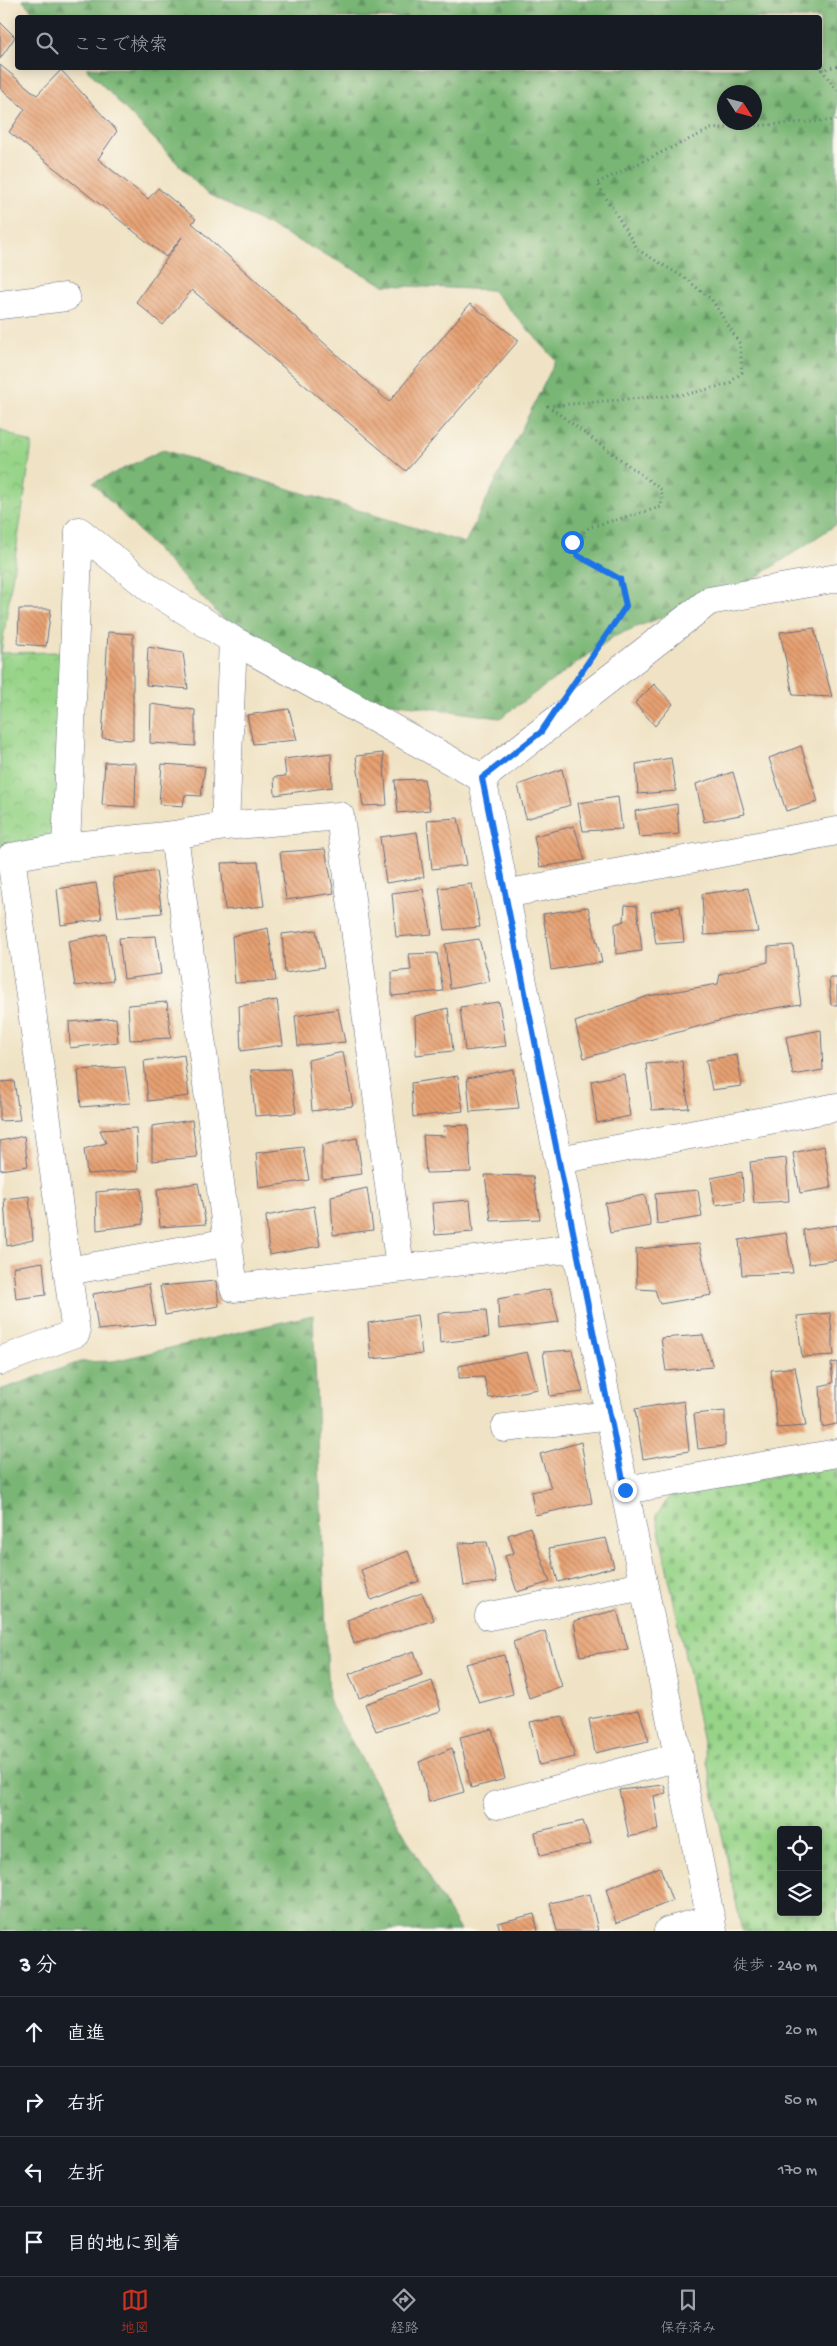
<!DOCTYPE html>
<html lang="ja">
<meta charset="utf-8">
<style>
:root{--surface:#171b24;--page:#242831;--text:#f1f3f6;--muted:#9ea1a6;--line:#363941;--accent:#c8321e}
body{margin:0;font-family:"Gochi Hand","Klee One",sans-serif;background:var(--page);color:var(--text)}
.controls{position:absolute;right:15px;bottom:15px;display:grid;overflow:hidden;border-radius:5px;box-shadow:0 2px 12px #0003}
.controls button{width:45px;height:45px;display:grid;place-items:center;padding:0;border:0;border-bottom:1px solid var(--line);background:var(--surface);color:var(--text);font:25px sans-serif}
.compass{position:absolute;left:717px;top:85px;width:45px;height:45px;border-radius:50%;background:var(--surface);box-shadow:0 2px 12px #0003;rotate:126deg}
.stop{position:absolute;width:15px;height:15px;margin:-11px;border:4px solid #1a73e8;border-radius:50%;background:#fff}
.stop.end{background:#1a73e8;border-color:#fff;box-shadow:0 1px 5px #0008}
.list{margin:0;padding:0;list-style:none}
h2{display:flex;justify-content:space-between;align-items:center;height:65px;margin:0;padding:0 20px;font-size:21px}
h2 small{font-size:16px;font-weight:400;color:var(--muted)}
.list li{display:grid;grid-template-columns:32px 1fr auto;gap:15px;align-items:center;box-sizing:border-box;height:70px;padding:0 20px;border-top:1px solid var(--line)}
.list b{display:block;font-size:19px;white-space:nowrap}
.list em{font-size:16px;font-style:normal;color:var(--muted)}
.icon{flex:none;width:28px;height:28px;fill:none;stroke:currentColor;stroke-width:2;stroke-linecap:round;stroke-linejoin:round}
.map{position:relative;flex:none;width:837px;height:1931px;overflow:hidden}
.search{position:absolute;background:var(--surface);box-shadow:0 2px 12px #0003;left:15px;right:15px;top:15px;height:55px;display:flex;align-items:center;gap:12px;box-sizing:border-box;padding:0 18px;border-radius:5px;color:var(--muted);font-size:19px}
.sheet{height:345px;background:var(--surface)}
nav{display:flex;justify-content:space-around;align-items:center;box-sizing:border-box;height:70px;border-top:1px solid var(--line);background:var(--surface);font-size:14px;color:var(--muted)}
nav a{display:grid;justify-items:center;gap:2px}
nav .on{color:var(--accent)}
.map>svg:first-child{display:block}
.forest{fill:url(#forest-firs);stroke:#4a7269;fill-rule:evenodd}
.cemetery{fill:url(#cemetery-stones);stroke:#598273;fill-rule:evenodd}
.park{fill:url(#park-crowns);stroke:#598273}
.building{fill:url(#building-back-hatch)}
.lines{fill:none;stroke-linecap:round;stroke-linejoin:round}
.minor-casing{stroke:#666e82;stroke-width:29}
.path{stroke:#666e82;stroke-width:3;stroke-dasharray:1 4;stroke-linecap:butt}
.minor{stroke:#fff;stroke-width:28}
.route{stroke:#1a73e8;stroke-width:6}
</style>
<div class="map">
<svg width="837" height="1931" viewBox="0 0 837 1931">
<defs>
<pattern id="forest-firs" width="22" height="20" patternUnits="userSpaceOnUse" patternTransform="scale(1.25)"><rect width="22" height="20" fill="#79b674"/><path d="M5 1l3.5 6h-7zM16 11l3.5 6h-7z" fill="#629462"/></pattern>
<pattern id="cemetery-stones" width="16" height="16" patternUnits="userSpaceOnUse" patternTransform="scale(1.25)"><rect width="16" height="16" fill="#97d488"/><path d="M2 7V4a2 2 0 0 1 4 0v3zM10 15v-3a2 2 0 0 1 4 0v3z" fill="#82b678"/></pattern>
<pattern id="park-crowns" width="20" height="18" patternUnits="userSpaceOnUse" patternTransform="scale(1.25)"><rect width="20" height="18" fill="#97d488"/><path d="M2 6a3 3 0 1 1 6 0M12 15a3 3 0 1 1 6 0" fill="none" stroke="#82b678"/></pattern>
<pattern id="building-back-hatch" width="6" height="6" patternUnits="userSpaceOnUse" patternTransform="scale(1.25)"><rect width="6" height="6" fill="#e7a071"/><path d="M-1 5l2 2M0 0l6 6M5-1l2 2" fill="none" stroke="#ba8360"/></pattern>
</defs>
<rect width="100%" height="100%" fill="#fbf7ec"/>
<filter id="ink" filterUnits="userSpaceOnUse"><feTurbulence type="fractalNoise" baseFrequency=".02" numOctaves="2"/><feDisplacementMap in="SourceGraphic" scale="10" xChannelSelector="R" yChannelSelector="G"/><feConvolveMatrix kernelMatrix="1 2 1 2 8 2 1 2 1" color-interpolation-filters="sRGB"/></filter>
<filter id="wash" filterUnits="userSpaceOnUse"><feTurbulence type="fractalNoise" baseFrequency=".0096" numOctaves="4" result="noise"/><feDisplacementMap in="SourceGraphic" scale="20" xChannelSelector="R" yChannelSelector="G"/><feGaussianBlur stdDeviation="1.12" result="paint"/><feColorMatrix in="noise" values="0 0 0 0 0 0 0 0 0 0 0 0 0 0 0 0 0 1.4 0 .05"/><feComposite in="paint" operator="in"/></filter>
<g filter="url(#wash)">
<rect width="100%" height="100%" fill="#f0e3c5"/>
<!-- forest -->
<path class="forest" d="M22 0H837V524L745 585 616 635 500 718 357 698 222 618 93 483 163 450 465 543 556 360 492 290 384 285 206 193 86 68H820V18H39ZM724 92H754V122H724Z
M313 1315 329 1702 460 1931H0V1390L80 1362 114 1361Z"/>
<!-- cemetery -->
<path class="cemetery" d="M837 1465V1931H742L656 1515 671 1496ZM781 1830H818V1912H781Z"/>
<!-- park -->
<path class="park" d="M0 429 32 444 1 653 66 652 60 839 0 849Z"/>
<g id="blocks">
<!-- building -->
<path class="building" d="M0 22 15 37 0 59Z
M0 65 37 95 61 70 117 131 98 159 148 199 158 188 196 219 192 223 389 402 470 304 519 340 406 471 192 290 163 325 136 302 182 237 166 257 9 132 25 109 0 88Z
M19 609H51L46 646 18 644Z
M814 628 832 697 793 695 780 632Z
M108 632 133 634V740L102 738Z
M148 647 183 653 188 689 146 685Z
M654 684 673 704 655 726 635 703Z
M151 704 195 710V746L150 743Z
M289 709 297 740 253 744 247 715Z
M801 746 818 802 786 811 769 758Z
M331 753 332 787 275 795 274 777 286 776 284 759Z
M383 753 387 805 363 806 356 756Z
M671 758 676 791 638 794 636 764Z
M105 762 136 763 135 807 102 805Z
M162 764 205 767 201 796 185 795 183 806 159 804Z
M562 769 570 805 526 819 518 785Z
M733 772 745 814 704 822 696 784Z
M424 779 430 810 398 813 395 780Z
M618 797 622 829 583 831 578 803Z
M677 804 679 834 639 837 635 811Z
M458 818 467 865 432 869 427 820Z
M574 826 585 860 540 867 534 836Z
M417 832 424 877 386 883 380 837Z
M325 849 334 893 286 900 280 852Z
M258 862 264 906 225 910 221 863Z
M156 871 162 913 118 917 113 878Z
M96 883 102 919 61 925 57 889Z
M472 884 480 927 445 930 439 888Z
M748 888 758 932 704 935 702 894Z
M423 889 432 934 396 937 392 893Z
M625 905 637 906 642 951 616 954 615 924 624 921Z
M680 906 684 942 656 944 651 912Z
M588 907 602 962 551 970 543 914Z
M268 928 276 981 235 983 232 936Z
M316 930 324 967 285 973 282 934Z
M106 934 113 981 75 986 68 941Z
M156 936 161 974 124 979 119 938Z
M479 939 490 981 450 989 445 944Z
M793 945 801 1004 751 1012 584 1058 575 1022 648 996 718 984 720 974 768 962V947Z
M437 953 443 991 392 996V972L411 970 409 954Z
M829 978H837V1005H831Z
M277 1000 283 1045 241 1051 239 1006Z
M167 1002 171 1038 130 1040 128 1005Z
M499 1002 506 1046 465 1051 460 1007Z
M448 1008 453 1051 416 1055 415 1016Z
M338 1009 345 1042 298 1046 295 1016Z
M116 1018 118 1042 70 1048 69 1022Z
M821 1030 823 1070 793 1075 786 1037Z
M343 1052 353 1106 312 1111 308 1060Z
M184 1055 189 1096 148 1101 144 1061Z
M737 1055 742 1086 712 1090 706 1060Z
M682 1061 689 1108 652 1110 646 1064Z
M125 1067 130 1103 81 1107 78 1070Z
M290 1069 296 1113 255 1116 251 1070Z
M513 1069 519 1108 470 1112 467 1078Z
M624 1074 630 1116 597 1123 591 1081Z
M458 1076 463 1111 413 1117 411 1083Z
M14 1081 20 1120 0 1121V1082Z
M192 1120 197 1157 152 1161V1126Z
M468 1125 471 1172 426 1173 423 1135 445 1136 443 1126Z
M136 1128 138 1171 87 1174 84 1149 106 1143 100 1130Z
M24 1136 28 1166 0 1170V1141Z
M357 1138 362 1174 322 1179V1145Z
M824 1146 831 1188 800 1193 793 1153Z
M303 1147 309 1180 259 1188 256 1153Z
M786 1158 789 1201 754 1203 750 1162Z
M742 1172 744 1201 715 1205 711 1178Z
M485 1175 533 1176 540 1219 491 1221Z
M198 1183 206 1224 160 1227 157 1189Z
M141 1188 143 1224 97 1230 96 1192Z
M367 1188 373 1230 333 1235 331 1196Z
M698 1190 702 1217 657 1224 655 1194Z
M645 1195 651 1226 610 1233 605 1203Z
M29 1196 33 1240 7 1246 4 1199Z
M470 1200 473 1232 435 1235 432 1203Z
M314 1206 320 1246 269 1255 266 1216Z
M837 1225V1260L809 1264 803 1230Z
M786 1233 793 1273 742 1275 739 1240Z
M699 1244 712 1295 660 1304 655 1290 637 1289 636 1249Z
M43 1262 46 1295 16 1299 13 1267Z
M216 1281 219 1306 165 1315 160 1286Z
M149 1284 155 1324 98 1330 93 1294Z
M550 1289 559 1322 499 1329 498 1299Z
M486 1310 489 1337 440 1343 438 1313Z
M830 1313 834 1355 802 1357 797 1316Z
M417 1315 422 1354 371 1359 368 1323Z
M703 1335 713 1367 666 1371 661 1338Z
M572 1350 583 1392 550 1396 543 1352Z
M527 1352 538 1389 489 1398 484 1377 459 1378V1366Z
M837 1362V1424L822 1427 820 1386 833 1383 831 1363Z
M795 1367 806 1426 777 1428 771 1370Z
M684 1401 689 1451 643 1459 635 1409Z
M725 1411V1446L698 1449 694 1414Z
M581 1442 592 1503 535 1515 531 1492 551 1488 540 1454Z
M530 1527 550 1582 517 1592 505 1556 514 1553 508 1535Z
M606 1538 614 1567 558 1582 549 1548Z
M487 1542 497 1582 464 1586 458 1543Z
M408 1551 419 1581 371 1600 361 1570Z
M422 1593 434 1620 354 1644 347 1620Z
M617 1610 628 1649 580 1656 574 1621Z
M545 1631 562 1686 529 1698 513 1642Z
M414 1651 422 1675 359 1698 349 1674Z
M504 1655 513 1694 479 1703 465 1664Z
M432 1681 441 1711 376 1731 365 1704Z
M639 1710 649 1741 595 1753 589 1719Z
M563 1716 575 1757 539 1765 530 1722Z
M492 1729 505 1779 471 1788 460 1737Z
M452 1748 464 1792 429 1802 419 1762Z
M664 1785 666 1793 654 1796 659 1830 629 1837 619 1790Z
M583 1821 591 1844 540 1856 535 1832Z
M660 1867 672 1901 616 1923 606 1889Z
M590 1894 598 1931H557L550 1903Z
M534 1914 538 1931H500L498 1923Z"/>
</g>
</g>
<g filter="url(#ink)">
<use href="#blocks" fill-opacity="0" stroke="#666e82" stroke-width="1"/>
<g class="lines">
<!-- minor casing -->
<g class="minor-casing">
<path id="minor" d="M0 305 66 297
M482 778 709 601 837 578
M225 826 233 640
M174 835 234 1288 576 1248
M66 847 79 531 151 589 233 640 482 778 713 1931
M505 894 837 831
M559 1160 837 1107
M68 1271 229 1242
M0 1361 76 1333 11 857 66 847 174 835 225 826 340 816 400 1268
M505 1428 610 1415
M625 1490 837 1453
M489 1616 644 1586
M497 1805 679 1757
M668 1931 711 1919"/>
</g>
<!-- path -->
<path class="path" d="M837 66 822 70 837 90
M597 650 626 605 620 579 577 555 571 542 590 527 661 507 662 490 548 406 688 394 729 384 742 372 740 344 712 300 685 278 638 250 597 183 711 129 837 120"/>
<!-- minor -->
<use href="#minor" class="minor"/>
</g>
</g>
<g class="lines" filter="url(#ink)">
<!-- route -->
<path class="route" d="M572 542 577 555 620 579 626 606 541 732 482 778 625 1490"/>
</g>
</svg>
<div class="controls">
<button><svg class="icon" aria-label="locate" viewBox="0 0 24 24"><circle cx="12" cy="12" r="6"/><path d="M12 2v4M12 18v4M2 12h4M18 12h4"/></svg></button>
<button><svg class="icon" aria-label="layers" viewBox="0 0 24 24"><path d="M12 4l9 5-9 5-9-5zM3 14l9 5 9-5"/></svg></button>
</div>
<svg class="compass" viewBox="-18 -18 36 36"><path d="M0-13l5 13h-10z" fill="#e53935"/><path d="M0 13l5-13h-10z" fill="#9ea1a6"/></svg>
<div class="stop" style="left:572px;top:542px"></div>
<div class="stop end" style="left:625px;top:1490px"></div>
<div class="search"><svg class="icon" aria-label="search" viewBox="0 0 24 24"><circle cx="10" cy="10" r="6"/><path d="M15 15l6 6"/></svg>ここで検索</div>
</div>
<section class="sheet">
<h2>3 分<small>徒歩 · 240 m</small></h2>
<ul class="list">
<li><svg class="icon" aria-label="ahead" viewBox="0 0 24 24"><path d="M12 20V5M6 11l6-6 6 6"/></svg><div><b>直進</b></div><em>20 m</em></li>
<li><svg class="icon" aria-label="right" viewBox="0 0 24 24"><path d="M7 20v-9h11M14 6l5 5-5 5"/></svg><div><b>右折</b></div><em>50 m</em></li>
<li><svg class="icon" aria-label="left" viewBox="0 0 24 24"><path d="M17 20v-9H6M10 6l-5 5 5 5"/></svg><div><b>左折</b></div><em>170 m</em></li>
<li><svg class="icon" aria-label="arrive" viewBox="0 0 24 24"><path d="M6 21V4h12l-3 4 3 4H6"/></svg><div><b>目的地に到着</b></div></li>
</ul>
</section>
<nav>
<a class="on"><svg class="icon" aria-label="map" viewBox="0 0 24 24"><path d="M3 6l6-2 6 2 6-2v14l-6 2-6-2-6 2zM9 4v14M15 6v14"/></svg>地図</a>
<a><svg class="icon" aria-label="directions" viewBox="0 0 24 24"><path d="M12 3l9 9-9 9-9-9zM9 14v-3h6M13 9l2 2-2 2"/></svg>経路</a>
<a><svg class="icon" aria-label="saved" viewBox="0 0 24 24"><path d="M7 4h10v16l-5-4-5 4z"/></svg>保存済み</a>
</nav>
